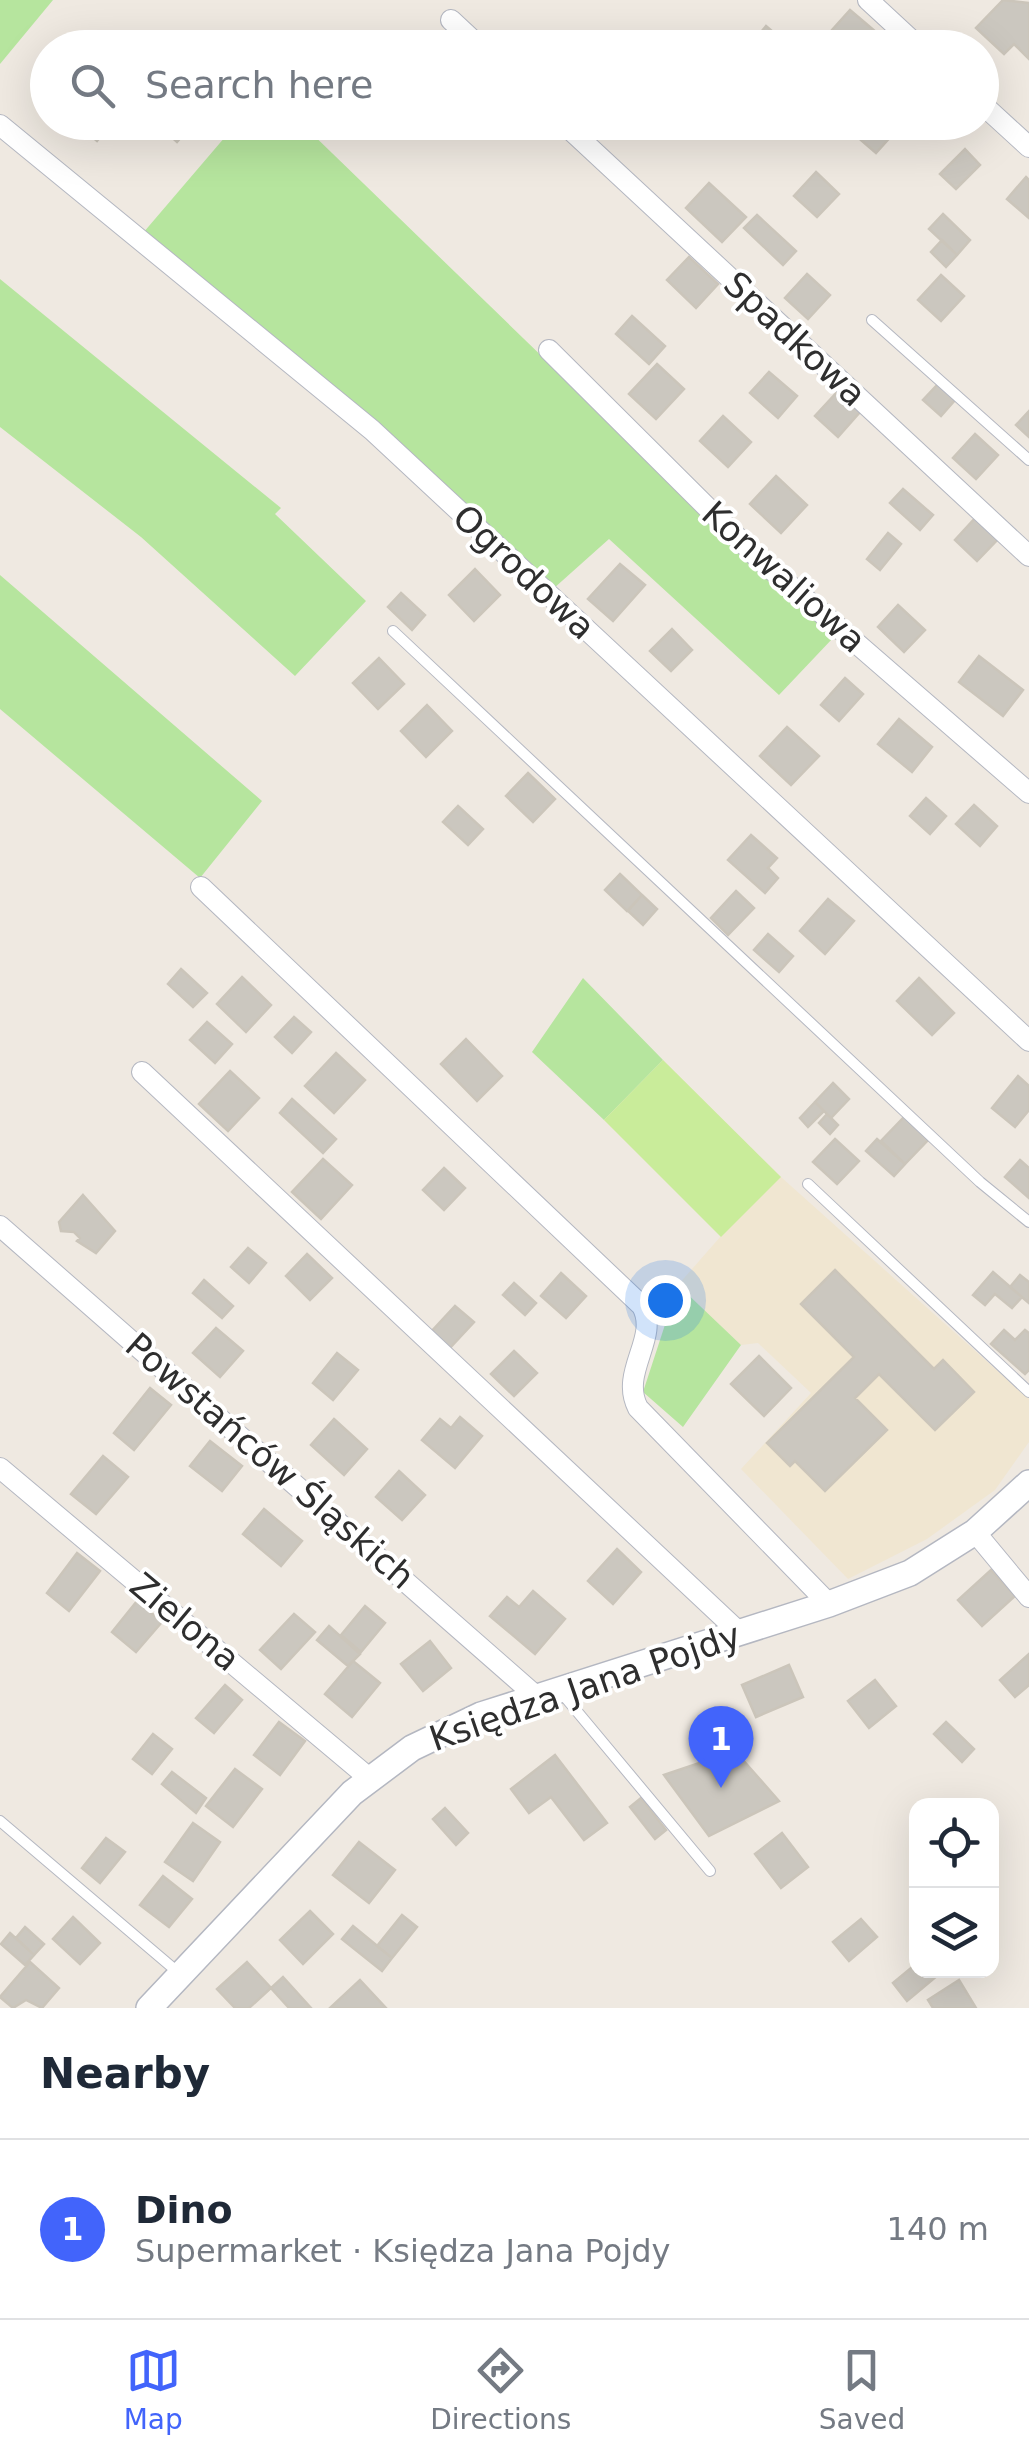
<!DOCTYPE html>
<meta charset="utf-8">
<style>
:root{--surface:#fff;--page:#f2f2f3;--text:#1f2937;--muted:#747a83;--line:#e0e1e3;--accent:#4264fb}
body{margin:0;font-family:"DejaVu Sans",sans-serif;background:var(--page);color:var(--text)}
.controls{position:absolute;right:30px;bottom:30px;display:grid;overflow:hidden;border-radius:20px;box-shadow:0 10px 40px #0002}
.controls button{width:90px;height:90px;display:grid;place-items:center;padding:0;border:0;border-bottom:2px solid var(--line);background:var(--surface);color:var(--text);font:50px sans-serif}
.you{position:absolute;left:665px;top:1300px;width:35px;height:35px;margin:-25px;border:8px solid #fff;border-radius:50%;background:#1a73e8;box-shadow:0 0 0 15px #1a73e833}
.badge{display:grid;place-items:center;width:65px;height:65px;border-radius:50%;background:var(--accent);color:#fff;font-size:32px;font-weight:700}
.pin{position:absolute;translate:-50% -82px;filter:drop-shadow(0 2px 5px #0008)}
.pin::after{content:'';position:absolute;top:52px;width:35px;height:30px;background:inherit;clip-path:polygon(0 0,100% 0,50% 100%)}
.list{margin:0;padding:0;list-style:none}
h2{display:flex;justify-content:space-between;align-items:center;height:130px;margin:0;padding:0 40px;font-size:42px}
h2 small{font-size:32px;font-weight:400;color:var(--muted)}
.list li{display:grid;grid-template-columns:65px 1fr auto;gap:30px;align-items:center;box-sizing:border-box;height:180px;padding:0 40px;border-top:2px solid var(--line)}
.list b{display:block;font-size:38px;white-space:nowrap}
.list p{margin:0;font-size:32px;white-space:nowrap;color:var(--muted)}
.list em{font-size:32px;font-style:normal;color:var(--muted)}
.icon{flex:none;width:55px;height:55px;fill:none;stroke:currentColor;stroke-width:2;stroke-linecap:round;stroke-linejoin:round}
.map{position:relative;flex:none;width:1029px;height:2008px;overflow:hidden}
.search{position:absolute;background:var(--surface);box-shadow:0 10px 40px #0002;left:30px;right:30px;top:30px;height:110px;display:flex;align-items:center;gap:25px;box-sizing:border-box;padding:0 35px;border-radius:55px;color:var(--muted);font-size:38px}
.sheet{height:310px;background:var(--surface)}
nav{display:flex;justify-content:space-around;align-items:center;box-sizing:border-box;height:140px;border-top:2px solid var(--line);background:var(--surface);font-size:28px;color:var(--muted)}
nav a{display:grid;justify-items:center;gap:5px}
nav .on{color:var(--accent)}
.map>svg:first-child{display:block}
.education{fill:#f0e6d1}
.green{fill:#b6e59e}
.pitch{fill:#c9ec9a}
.building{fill:#cbc7bf;stroke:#cbc5ba;stroke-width:2.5}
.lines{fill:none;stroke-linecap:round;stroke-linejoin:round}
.service-casing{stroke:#b4b7c1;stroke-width:12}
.minor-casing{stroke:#b4b7c1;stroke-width:22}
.tertiary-casing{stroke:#b4b7c1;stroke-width:28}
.service{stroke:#fff;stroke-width:10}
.minor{stroke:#fff;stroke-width:20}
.tertiary{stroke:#fff;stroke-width:25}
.labels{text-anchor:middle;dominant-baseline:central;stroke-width:8;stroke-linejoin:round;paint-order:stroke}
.street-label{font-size:35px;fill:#2e2e2e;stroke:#fff}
</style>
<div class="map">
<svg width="1029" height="2008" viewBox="0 0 1029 2008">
<rect width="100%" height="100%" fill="#efe9e1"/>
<!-- education -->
<path class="education" d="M663 1060 781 1177 1029 1399V1442L995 1490 927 1539 848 1579 741 1469 811 1393 758 1343 741 1345 678 1285 721 1236 604 1120Z"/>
<!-- green -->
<path class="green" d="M0 0H53L0 64Z
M237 123H301L833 638 779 695 609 539 553 589 143 233Z
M0 279 281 508 275 514 366 601 295 676 141 537 0 427Z
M0 575 262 801 200 878 0 709Z
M583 978 663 1060 604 1120 532 1052Z
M678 1285 741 1345 683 1427 643 1392Z"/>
<!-- pitch -->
<path class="pitch" d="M663 1060 781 1177 721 1237 604 1120Z"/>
<!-- building -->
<path class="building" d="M1003 0 1029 3V59L1014 44 1004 54 976 28Z
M850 10 877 33 864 48H834L824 39Z
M766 26 781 39 774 48H748Z
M75 122H112L97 141Z
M155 122H194L177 142Z
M876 122 902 124 876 153 861 140Z
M965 149 980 165 956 189 940 174Z
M816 172 839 194 817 217 794 196Z
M1026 177 1029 180V218L1007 199Z
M709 183 746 217 722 242 686 208Z
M943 214 970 240 957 255 929 229Z
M757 215 796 251 783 265 744 228Z
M942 240 957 255 946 267 931 252Z
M689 257 718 284 696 308 667 280Z
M807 274 830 295 808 319 785 298Z
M941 275 964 296 941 321 918 300Z
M632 316 665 346 649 364 616 334Z
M657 364 684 389 656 419 629 394Z
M769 372 797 396 778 418 750 393Z
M938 384 955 400 941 416 923 400Z
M838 391 860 412 838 437 815 416Z
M1029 411V437L1016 425Z
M723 416 751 442 728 467 700 441Z
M975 434 998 455 976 479 953 458Z
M776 476 807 505 781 533 750 504Z
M903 489 933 515 920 530 890 503Z
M977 516 1000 537 977 561 955 540Z
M888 533 901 544 880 570 867 559Z
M620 564 645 585 613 621 588 599Z
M475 569 500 595 474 621 449 595Z
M401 593 425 615 412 630 388 607Z
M898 605 925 630 904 652 878 627Z
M672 629 692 650 671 671 650 651Z
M979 656 1023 690 1003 716 959 682Z
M379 658 404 684 378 709 353 683Z
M845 678 863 694 839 721 821 705Z
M427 705 452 731 426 757 401 731Z
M899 719 932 747 912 772 878 744Z
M787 727 819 756 791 785 760 756Z
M528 773 555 799 533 822 506 796Z
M926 798 946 816 930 834 910 816Z
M974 805 997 826 980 846 956 824Z
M458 806 483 829 468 845 443 822Z
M751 835 777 858 768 868 778 878 765 893 728 860Z
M620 874 642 895 627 911 605 890Z
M736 891 754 908 728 935 711 918Z
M642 895 657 909 643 925 628 911Z
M828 899 854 921 825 954 800 931Z
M768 934 793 956 779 972 754 950Z
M181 969 207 993 193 1007 168 984Z
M242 977 271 1005 246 1032 217 1004Z
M919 978 954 1013 932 1035 897 1001Z
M294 1017 311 1032 292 1053 275 1037Z
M207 1022 232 1044 215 1063 190 1040Z
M466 1039 502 1076 477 1101 441 1064Z
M336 1053 365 1080 334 1113 305 1086Z
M230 1071 259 1098 228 1131 199 1104Z
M1018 1076 1029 1086V1110L1015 1127 992 1108Z
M833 1083 849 1099 831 1118 815 1102Z
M292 1099 336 1139 323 1153 280 1113Z
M815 1102 824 1111 808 1127 800 1118Z
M827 1114 838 1125 830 1134 819 1123Z
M905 1116 929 1139 905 1164 881 1141Z
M835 1139 859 1161 837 1184 813 1162Z
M877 1139 905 1164 894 1176 866 1151Z
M323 1159 352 1185 321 1219 292 1192Z
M1020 1160 1029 1168V1198L1005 1177Z
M444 1168 465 1188 444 1210 423 1190Z
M83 1195 115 1231 96 1253 77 1241 80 1238 74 1232 61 1231 59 1222Z
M248 1248 266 1263 249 1283 231 1267Z
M307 1254 332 1278 310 1300 286 1276Z
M835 1270 934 1369 943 1360 974 1392 935 1430 879 1374 855 1398 887 1430 825 1491 795 1461 790 1466 767 1443 854 1357 801 1304Z
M993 1272 1022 1297 1012 1308 995 1294 985 1305 973 1295Z
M561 1273 586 1296 566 1318 541 1296Z
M1020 1275 1029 1282V1303L1010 1287Z
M204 1280 233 1306 222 1318 193 1293Z
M514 1283 536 1303 525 1315 503 1295Z
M455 1306 474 1322 448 1350 430 1333Z
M216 1328 243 1351 220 1377 193 1353Z
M1004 1330 1015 1340 1025 1330 1029 1333V1370L1025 1374 991 1344Z
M514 1351 537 1373 514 1396 491 1374Z
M337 1353 358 1370 333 1400 313 1383Z
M759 1356 791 1388 764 1416 731 1384Z
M150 1388 171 1405 134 1450 114 1433Z
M460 1417 482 1436 455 1468 422 1440 440 1419 451 1428Z
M334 1419 367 1449 344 1475 311 1445Z
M210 1441 242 1466 222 1491 190 1466Z
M103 1456 128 1477 96 1514 71 1494Z
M399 1471 425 1495 402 1520 376 1497Z
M264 1509 302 1541 281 1566 243 1534Z
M617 1549 641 1572 613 1604 588 1581Z
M77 1553 100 1571 69 1611 47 1593Z
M991 1570 1015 1596 982 1626 958 1600Z
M533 1591 565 1619 535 1654 490 1616 507 1597 519 1607Z
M137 1601 162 1622 136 1652 112 1632Z
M365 1606 385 1623 361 1652 341 1635Z
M294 1614 315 1632 281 1669 260 1650Z
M329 1626 360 1654 348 1666 317 1640Z
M430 1641 451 1668 423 1691 401 1664Z
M1029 1654V1685L1015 1697 1000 1680Z
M353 1661 380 1683 352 1717 325 1694Z
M789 1665 803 1697 756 1717 742 1685Z
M875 1680 896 1706 869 1728 848 1701Z
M225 1685 242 1700 214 1733 196 1718Z
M279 1722 305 1741 280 1775 254 1755Z
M946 1722 974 1749 962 1762 934 1734Z
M153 1734 172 1749 152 1774 133 1759Z
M735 1751 779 1801 709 1836 664 1775Z
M555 1755 607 1823 584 1840 551 1797 529 1813 511 1789Z
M235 1769 262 1789 233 1827 206 1806Z
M172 1772 206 1798 196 1813 162 1784Z
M641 1798 666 1830 655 1839 630 1807Z
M445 1808 468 1833 456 1845 433 1819Z
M193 1823 220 1842 193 1881 165 1862Z
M782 1833 808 1867 781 1888 755 1854Z
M106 1838 125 1852 100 1883 82 1868Z
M359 1842 395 1870 369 1903 333 1875Z
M163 1876 192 1899 169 1927 140 1905Z
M310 1911 333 1934 303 1964 280 1940Z
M402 1915 417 1927 392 1958 377 1946Z
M73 1917 100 1943 80 1964 53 1939Z
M861 1919 877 1937 849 1961 833 1942Z
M353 1926 392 1958 382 1971 342 1939Z
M25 1927 44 1944 34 1955 16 1938Z
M10 1933 34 1955 25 1965 1 1944Z
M30 1962 59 1988 42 2008 26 2000 13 2008 0 1997Z
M247 1962 271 1988 249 2008H235L217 1989Z
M916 1964V1970H944L907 2001 893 1983Z
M283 1977 311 2008H289L271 1988Z
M360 1980 386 2008H330Z
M959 1980 976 2008H933L928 2000Z"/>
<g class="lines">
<!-- service casing -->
<g class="service-casing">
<path id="service" d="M872 320 1029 460
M393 631 980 1182 1029 1222
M808 1184 1029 1392
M560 1691 710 1871
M0 1821 180 1974"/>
</g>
<!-- minor casing -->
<g class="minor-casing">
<path id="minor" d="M868 0 920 48
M451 20 481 48
M982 104 1029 147
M562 122 1029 556
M0 125 372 430 1029 1041
M549 350 756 556 1029 793
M201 887 642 1306C660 1338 619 1372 638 1408L829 1604
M142 1072 741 1634
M0 1226 537 1697
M0 1468 369 1778
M975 1532 1029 1597"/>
</g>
<!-- tertiary casing -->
<g class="tertiary-casing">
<path id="tertiary" d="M149 2008 352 1793 412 1748 481 1715 829 1604 910 1573 975 1532 1029 1483"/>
</g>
<!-- service -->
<use href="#service" class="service"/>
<!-- minor -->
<use href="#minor" class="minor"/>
<!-- tertiary -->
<use href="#tertiary" class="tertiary"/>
</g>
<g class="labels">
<!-- street labels -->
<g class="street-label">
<text transform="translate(795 339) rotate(43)">Spadkowa</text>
<text transform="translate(524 572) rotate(43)">Ogrodowa</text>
<text transform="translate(784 577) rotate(42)">Konwaliowa</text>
<text transform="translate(270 1461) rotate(41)">Powstańców Śląskich</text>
<text transform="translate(185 1622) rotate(40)">Zielona</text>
<text transform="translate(585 1687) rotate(-19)">Księdza Jana Pojdy</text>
</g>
</g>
</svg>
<div class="controls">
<button><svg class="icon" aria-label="locate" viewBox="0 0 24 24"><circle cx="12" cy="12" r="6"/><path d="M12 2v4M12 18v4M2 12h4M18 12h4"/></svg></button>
<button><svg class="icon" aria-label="layers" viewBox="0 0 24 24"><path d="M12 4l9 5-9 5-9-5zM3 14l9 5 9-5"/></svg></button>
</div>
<div class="you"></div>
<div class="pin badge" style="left:721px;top:1788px">1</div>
<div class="search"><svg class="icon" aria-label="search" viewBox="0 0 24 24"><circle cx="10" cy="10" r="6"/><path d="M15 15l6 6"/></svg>Search here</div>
</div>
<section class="sheet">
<h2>Nearby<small></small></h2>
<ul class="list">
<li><span class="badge">1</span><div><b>Dino</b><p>Supermarket · Księdza Jana Pojdy</p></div><em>140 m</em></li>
</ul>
</section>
<nav>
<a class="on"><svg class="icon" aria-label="map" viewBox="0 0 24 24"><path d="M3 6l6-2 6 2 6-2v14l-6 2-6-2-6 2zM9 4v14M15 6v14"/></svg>Map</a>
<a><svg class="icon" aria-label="directions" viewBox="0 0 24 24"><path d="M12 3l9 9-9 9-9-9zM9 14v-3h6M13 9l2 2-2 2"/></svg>Directions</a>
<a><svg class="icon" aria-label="saved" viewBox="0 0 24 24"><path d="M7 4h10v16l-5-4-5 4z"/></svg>Saved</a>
</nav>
